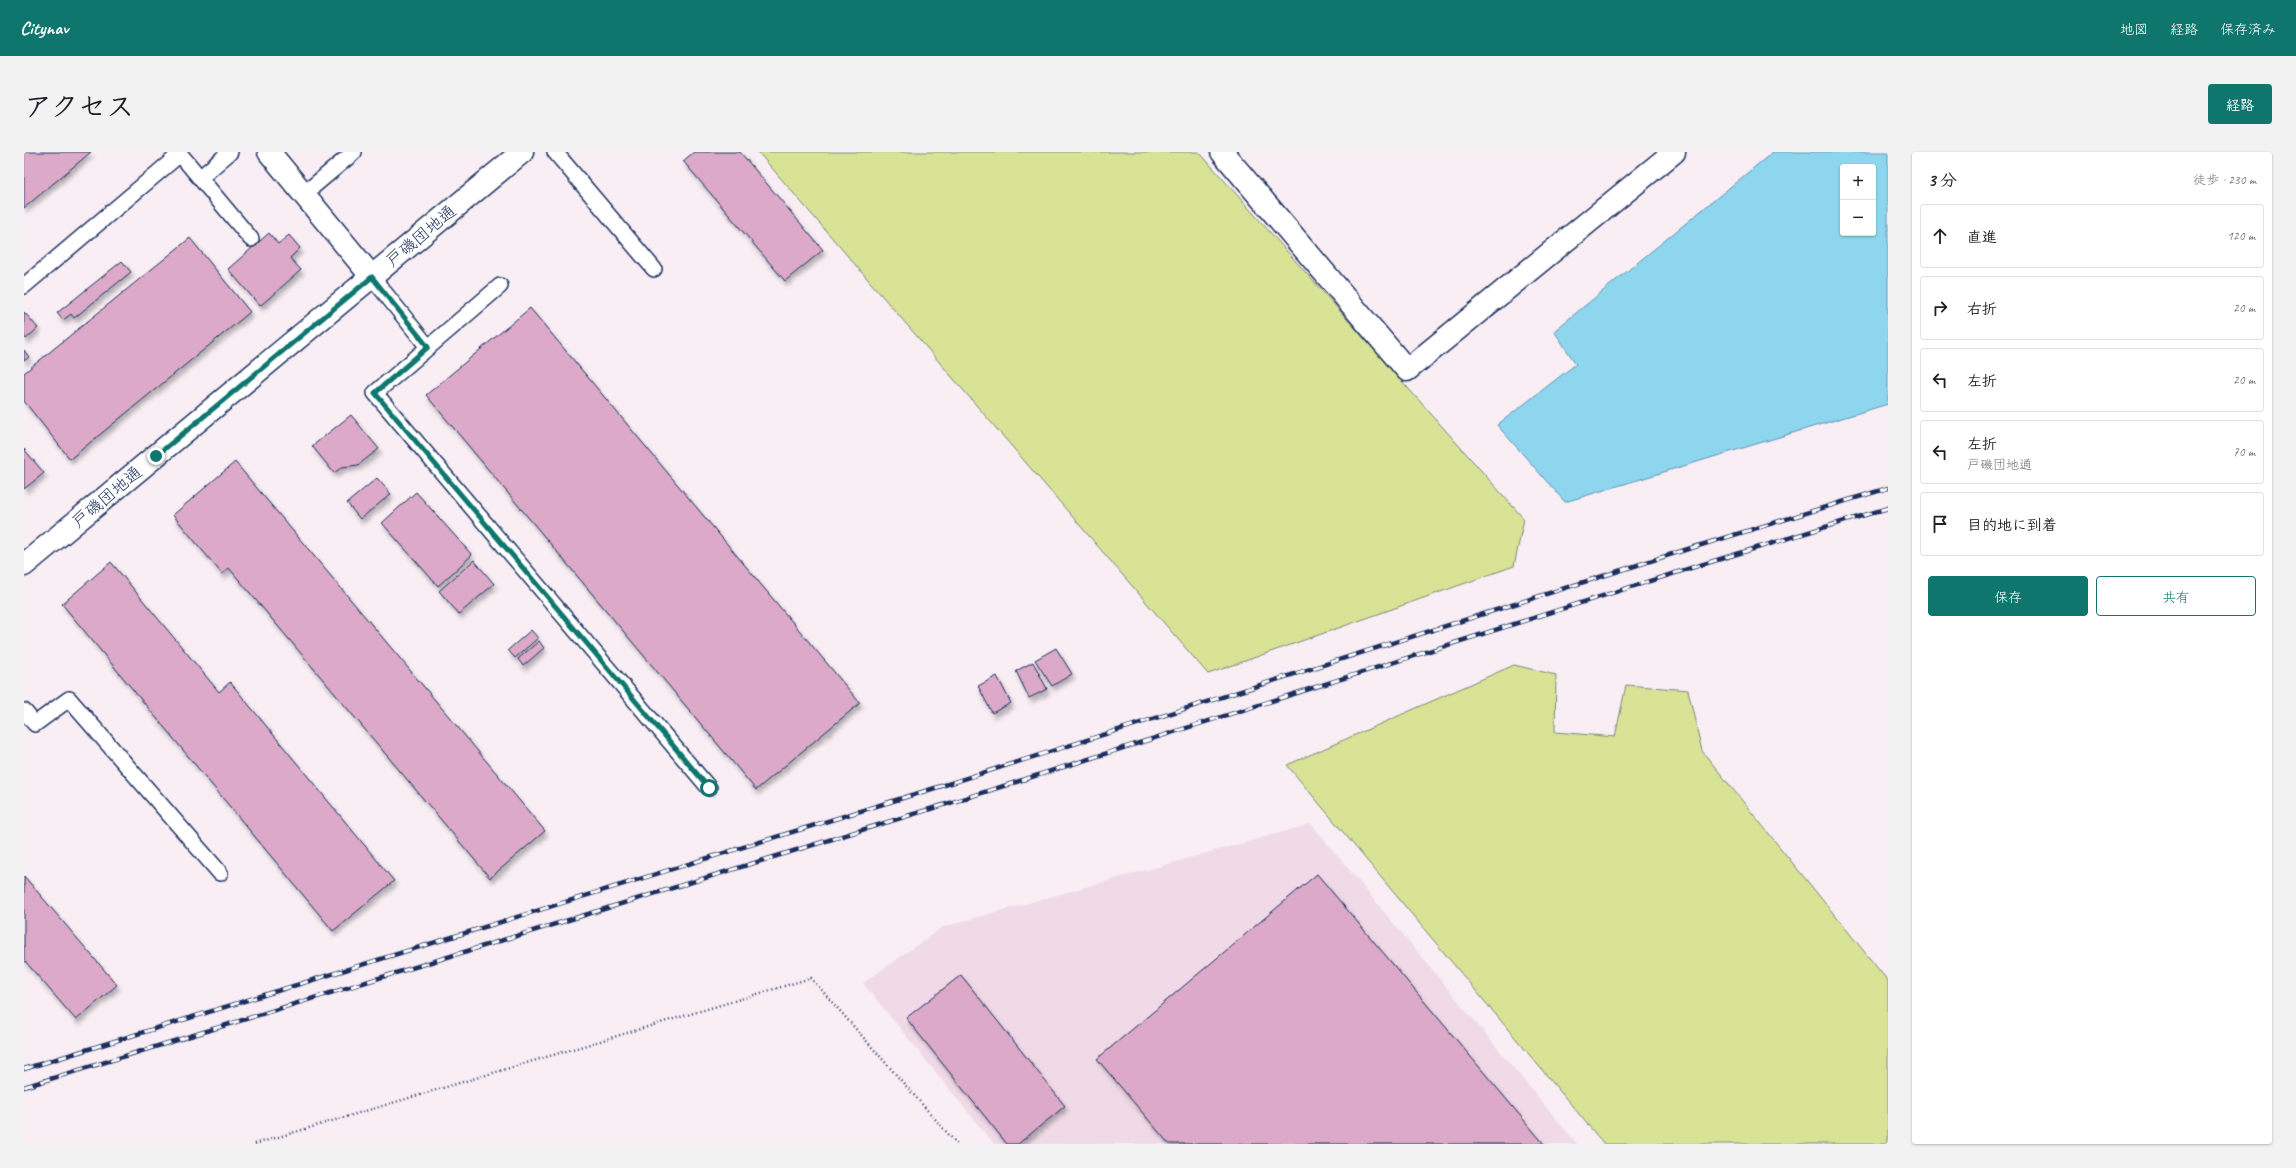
<!DOCTYPE html>
<html lang="ja">
<meta charset="utf-8">
<style>
:root{--surface:#fff;--page:#f2f2f2;--text:#202124;--muted:#757577;--line:#e0e0e0;--accent:#0f766e}
body{margin:0;font-family:Caveat,"Klee One",sans-serif;background:var(--page);color:var(--text)}
.controls{position:absolute;right:12px;top:12px;display:grid;overflow:hidden;border-radius:4px;box-shadow:0 1px 3px #0004}
.controls button{width:36px;height:36px;display:grid;place-items:center;padding:0;border:0;border-bottom:1px solid var(--line);background:var(--surface);color:var(--text);font:20px sans-serif}
.stop{position:absolute;width:12px;height:12px;margin:-9px;border:3px solid #0f766e;border-radius:50%;background:#fff}
.stop.end{background:#0f766e;border-color:#fff;box-shadow:0 1px 4px #0008}
.list{margin:0;padding:0;list-style:none}
h2{display:flex;justify-content:space-between;align-items:center;height:52px;margin:0;padding:0 16px;font-size:17px}
h2 small{font-size:13px;font-weight:400;color:var(--muted)}
.list li{display:grid;grid-template-columns:26px 1fr auto;gap:12px;align-items:center;box-sizing:border-box;height:64px;margin:0 8px 8px;padding:0 8px;border:1px solid var(--line);border-radius:4px}
.list b{display:block;font-size:15px;white-space:nowrap}
.list p{margin:0;font-size:13px;white-space:nowrap;color:var(--muted)}
.list em{font-size:13px;font-style:normal;color:var(--muted)}
.actions{display:flex;gap:8px;padding:12px 16px}
.actions a{flex:1;padding:9px 0;border:1px solid var(--accent);border-radius:4px;text-align:center;font-size:14px;color:var(--accent)}
.actions .main{background:var(--accent);color:#fff}
.icon{flex:none;width:22px;height:22px;fill:none;stroke:currentColor;stroke-width:2;stroke-linecap:round;stroke-linejoin:round}
.map{position:relative;flex:none;width:1864px;height:992px;overflow:hidden;border-radius:4px}
header{display:flex;align-items:center;gap:24px;box-sizing:border-box;height:56px;padding:0 20px;background:var(--accent);color:#fff}
header strong{font-size:19px}
nav{display:flex;gap:22px;margin-inline-start:auto;font-size:14px}
.intro{display:flex;align-items:center;justify-content:space-between;box-sizing:border-box;height:96px;padding:0 24px}
h1{margin:0;font-size:28px}
.button{padding:10px 18px;border-radius:4px;background:var(--accent);color:#fff;font-size:14px;font-weight:700}
main{display:flex;gap:24px;padding:0 24px}
aside{flex:1;background:var(--surface);border-radius:4px;box-shadow:0 1px 3px #0004}
.map>svg:first-child{display:block}
.built{fill:#f0dae7}
.green{fill:#d8e396;stroke:#7a897a}
.water{fill:#8dd6ee;stroke:#5f93b4;fill-rule:evenodd}
.building{fill:#dcaac8;stroke:#1b2f5e;filter:url(#shadow)}
.lines{fill:none;stroke-linecap:round;stroke-linejoin:round}
.service-casing{stroke:#1b2f5e;stroke-width:18}
.minor-casing{stroke:#1b2f5e;stroke-width:25}
.tertiary-casing{stroke:#1b2f5e;stroke-width:25}
.path{stroke:#1b2f5e;stroke-width:2.5;stroke-dasharray:1 3;stroke-linecap:butt}
.service{stroke:#fff;stroke-width:15}
.minor{stroke:#fff;stroke-width:22}
.tertiary{stroke:#fff;stroke-width:22}
.rail-casing{stroke:#1b2f5e;stroke-width:4.5}
.rail{stroke:#fff;stroke-width:3;stroke-dasharray:9;stroke-linecap:butt}
.route{stroke:#0f766e;stroke-width:5}
.labels{text-anchor:middle;dominant-baseline:central;stroke-width:3;stroke-linejoin:round;paint-order:stroke}
.street-label{font-size:17px;fill:#1b2f5e;stroke:#fff}
</style>
<header>
<strong>Citynav</strong>
<nav><a>地図</a><a>経路</a><a>保存済み</a></nav>
</header>
<div class="intro"><h1>アクセス</h1><a class="button">経路</a></div>
<main>
<div class="map">
<svg width="1864" height="992" viewBox="0 0 1864 992">
<defs>
<filter id="shadow"><feDropShadow dx="2.5" dy="4.5" stdDeviation="2" flood-color="#0004"/></filter>
</defs>
<rect width="100%" height="100%" fill="#f8eef4"/>
<filter id="ink" filterUnits="userSpaceOnUse"><feTurbulence type="fractalNoise" baseFrequency=".025" numOctaves="2"/><feDisplacementMap in="SourceGraphic" scale="8" xChannelSelector="R" yChannelSelector="G"/><feConvolveMatrix kernelMatrix="1 2 1 2 8 2 1 2 1" color-interpolation-filters="sRGB"/></filter>
<g filter="url(#ink)">
<!-- built -->
<path class="built" d="M1287 672 1553 992H970L839 831 919 775Z"/>
<!-- green -->
<path class="green" d="M734 0H1175L1500 367 1490 414 1184 522Z
M1490 513 1532 523 1531 580 1591 585 1602 533 1664 538 1678 599 1864 829V992H1580L1263 613Z"/>
<!-- water -->
<path class="water" d="M1749 0H1864V252L1541 350 1473 273 1552 212 1530 179ZM1819 15H1849V81H1819Z"/>
<!-- building -->
<path class="building" d="M0 0H67L0 56Z
M670 0H716L799 98 761 129 659 9Z
M245 81 254 92 265 83 276 96 266 106 277 118 236 154 204 117Z
M166 86 226 160 46 307 0 249V221Z
M98 109 107 120 50 166 47 162 39 168 33 161Z
M506 156 836 551 732 638 402 243Z
M0 160 14 176 2 187 0 184Z
M0 198 5 205 0 209Z
M327 263 355 297 334 313 318 315 310 321 288 294Z
M0 297 20 321 0 337Z
M211 310 521 679 466 726 205 416 198 422 149 363Z
M353 326 367 342 336 367 323 351Z
M392 340 448 403 414 434 358 371Z
M450 408 470 432 435 462 415 439Z
M87 410 195 540 206 530 370 729 309 779 38 452Z
M507 478 514 486 491 506 484 498Z
M515 489 520 496 499 514 494 507Z
M1032 496 1048 522 1028 534 1011 508Z
M1009 510 1023 537 1005 546 992 519Z
M973 524 987 551 968 561 954 534Z
M1293 722 1520 992H1145L1073 907Z
M0 724 93 833 52 868 0 808Z
M937 823 1041 954 994 992H983L882 866Z"/>
<g class="lines">
<!-- service casing -->
<g class="service-casing">
<path id="service" d="M531 0 630 117
M176 26 227 87
M280 42 330 0
M348 125 404 195
M0 134 156 2 176 26 206 0
M476 134 351 241 685 636
M0 559 11 572 45 547 196 721"/>
</g>
<!-- minor casing -->
<g class="minor-casing">
<path id="minor" d="M245 0 348 125
M1198 0 1383 218 1650 0"/>
</g>
<!-- tertiary casing -->
<g class="tertiary-casing">
<path id="tertiary" d="M0 413 498 0"/>
</g>
<!-- path -->
<path class="path" d="M231 992 787 826 933 992"/>
<!-- service -->
<use href="#service" class="service"/>
<!-- minor -->
<use href="#minor" class="minor"/>
<!-- tertiary -->
<use href="#tertiary" class="tertiary"/>
<!-- rail casing -->
<g class="rail-casing">
<path id="rail" d="M0 917 924 632 1664 397 1864 336
M0 935 929 650 1670 415 1864 356"/>
</g>
<!-- rail -->
<use href="#rail" class="rail"/>
</g>
</g>
<g class="lines" filter="url(#ink)">
<!-- route -->
<path class="route" d="M132 304 348 125 404 195 351 241 685 636"/>
</g>
<g class="labels">
<!-- street labels -->
<g class="street-label">
<text transform="translate(397 84) rotate(-40)">戸磯団地通</text>
<text transform="translate(83 345) rotate(-40)">戸磯団地通</text>
</g>
</g>
</svg>
<div class="controls">
<button>+</button>
<button>−</button>
</div>
<div class="stop" style="left:685px;top:636px"></div>
<div class="stop end" style="left:132px;top:304px"></div>
</div>
<aside>
<h2>3 分<small>徒歩 · 230 m</small></h2>
<ul class="list">
<li><svg class="icon" aria-label="ahead" viewBox="0 0 24 24"><path d="M12 20V5M6 11l6-6 6 6"/></svg><div><b>直進</b></div><em>120 m</em></li>
<li><svg class="icon" aria-label="right" viewBox="0 0 24 24"><path d="M7 20v-9h11M14 6l5 5-5 5"/></svg><div><b>右折</b></div><em>20 m</em></li>
<li><svg class="icon" aria-label="left" viewBox="0 0 24 24"><path d="M17 20v-9H6M10 6l-5 5 5 5"/></svg><div><b>左折</b></div><em>20 m</em></li>
<li><svg class="icon" aria-label="left" viewBox="0 0 24 24"><path d="M17 20v-9H6M10 6l-5 5 5 5"/></svg><div><b>左折</b><p>戸磯団地通</p></div><em>70 m</em></li>
<li><svg class="icon" aria-label="arrive" viewBox="0 0 24 24"><path d="M6 21V4h12l-3 4 3 4H6"/></svg><div><b>目的地に到着</b></div></li>
</ul>
<div class="actions"><a class="main">保存</a><a>共有</a></div>
</aside>
</main>
